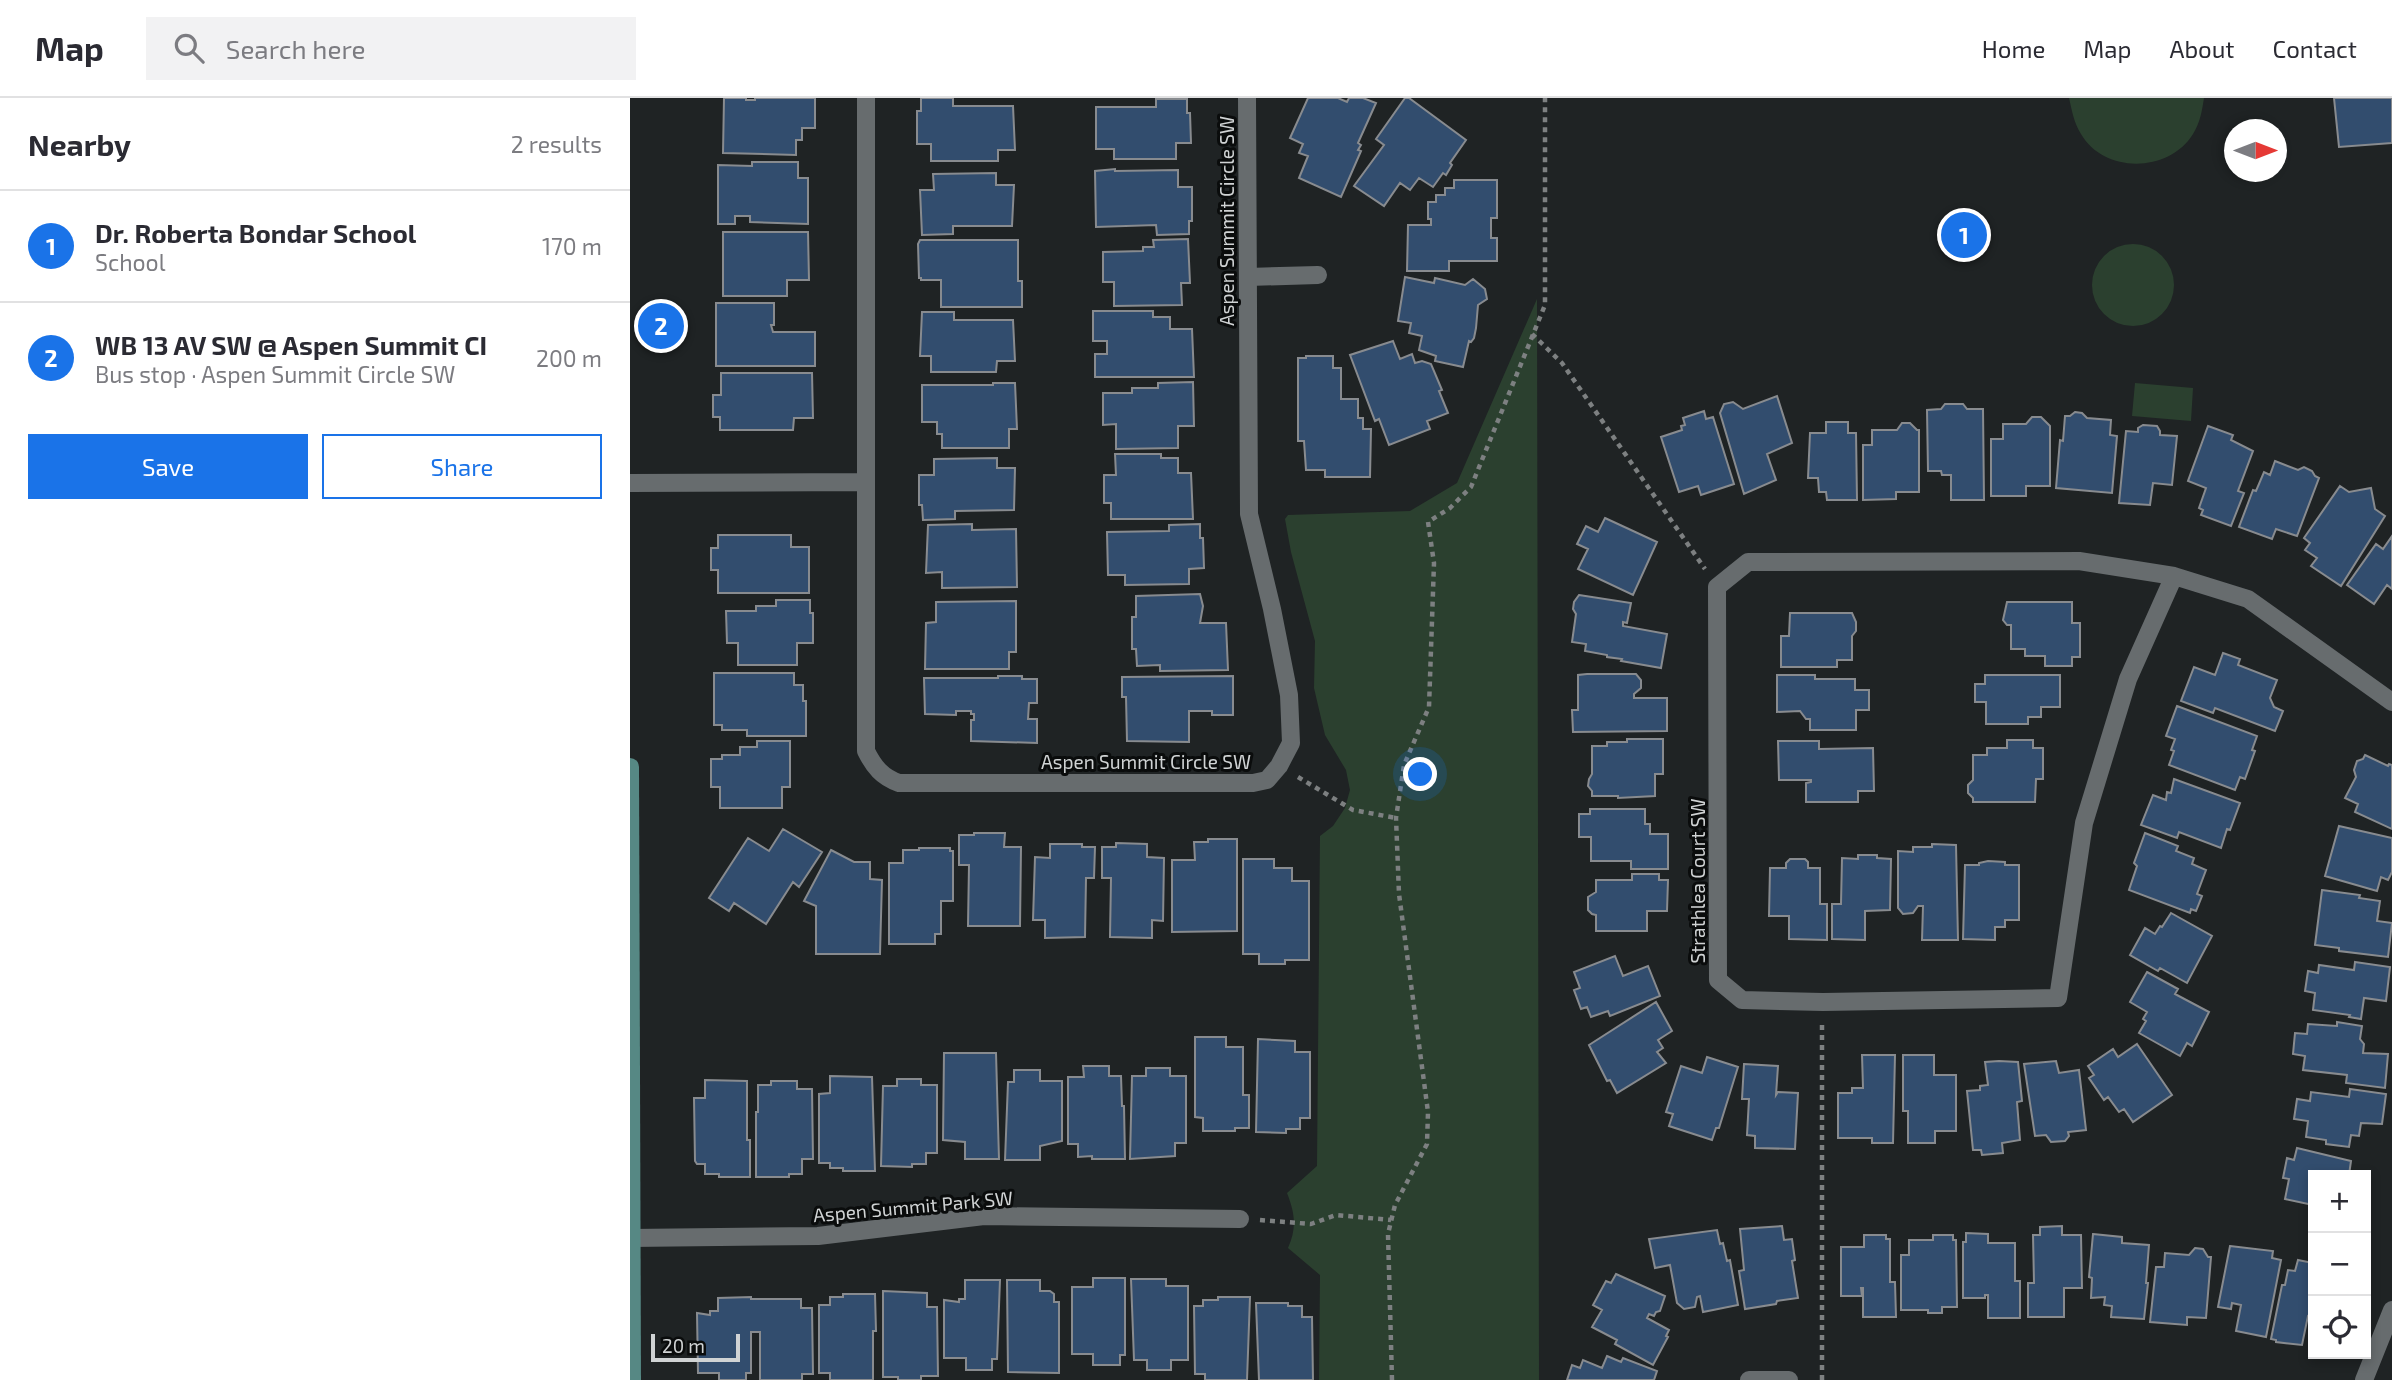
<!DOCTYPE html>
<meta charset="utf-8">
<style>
:root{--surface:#fff;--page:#f2f2f3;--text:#2b2b33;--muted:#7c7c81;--line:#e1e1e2;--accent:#1a73e8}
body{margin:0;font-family:"Exo 2",sans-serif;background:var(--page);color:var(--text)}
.controls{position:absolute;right:21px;bottom:21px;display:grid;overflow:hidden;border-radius:0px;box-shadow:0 4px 10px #0003}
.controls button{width:63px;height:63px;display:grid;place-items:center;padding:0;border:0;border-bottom:2px solid var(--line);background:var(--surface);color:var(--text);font:35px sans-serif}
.compass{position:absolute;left:1594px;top:21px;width:63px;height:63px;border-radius:50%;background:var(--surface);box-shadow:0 4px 10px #0003;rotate:90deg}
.scale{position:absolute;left:21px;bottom:18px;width:89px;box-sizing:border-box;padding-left:7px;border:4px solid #d0d3d4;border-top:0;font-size:19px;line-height:24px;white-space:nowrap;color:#d0d3d4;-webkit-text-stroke:5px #0a0c0c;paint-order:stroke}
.you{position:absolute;left:791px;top:677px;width:24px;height:24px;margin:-18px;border:5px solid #fff;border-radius:50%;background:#1a73e8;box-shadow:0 0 0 10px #1a73e833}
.badge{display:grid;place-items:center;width:46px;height:46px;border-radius:50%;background:var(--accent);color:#fff;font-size:23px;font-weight:700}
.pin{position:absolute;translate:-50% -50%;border:4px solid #fff;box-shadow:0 2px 7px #0006}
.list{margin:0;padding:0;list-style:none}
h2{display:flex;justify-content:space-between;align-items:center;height:91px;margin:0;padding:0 28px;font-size:30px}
h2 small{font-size:23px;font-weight:400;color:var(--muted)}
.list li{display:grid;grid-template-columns:46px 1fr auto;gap:21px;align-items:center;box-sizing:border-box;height:112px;padding:0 28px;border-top:2px solid var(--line)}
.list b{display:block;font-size:26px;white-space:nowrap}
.list p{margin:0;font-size:23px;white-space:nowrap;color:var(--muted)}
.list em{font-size:23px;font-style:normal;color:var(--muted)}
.actions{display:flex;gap:14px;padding:21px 28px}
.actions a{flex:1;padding:16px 0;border:2px solid var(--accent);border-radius:0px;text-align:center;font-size:24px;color:var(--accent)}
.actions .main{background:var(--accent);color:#fff}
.icon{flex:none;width:38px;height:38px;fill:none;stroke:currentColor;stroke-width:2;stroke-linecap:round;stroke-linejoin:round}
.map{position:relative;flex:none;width:1762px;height:1282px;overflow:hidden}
header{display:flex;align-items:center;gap:42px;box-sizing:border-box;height:98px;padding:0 35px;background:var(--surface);border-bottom:2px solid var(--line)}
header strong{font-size:33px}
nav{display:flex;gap:38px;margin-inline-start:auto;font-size:24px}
.search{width:490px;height:63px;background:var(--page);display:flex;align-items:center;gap:18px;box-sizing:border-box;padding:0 24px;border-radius:0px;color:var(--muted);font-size:26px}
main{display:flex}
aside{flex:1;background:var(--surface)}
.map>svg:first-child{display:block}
.green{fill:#2b402f}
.building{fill:#324d6e;stroke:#888b8f;stroke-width:2}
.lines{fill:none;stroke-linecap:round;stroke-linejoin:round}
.path{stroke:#7d8081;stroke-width:4.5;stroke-dasharray:5 5;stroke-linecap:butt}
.street{stroke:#676c6e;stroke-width:18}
.secondary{stroke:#568884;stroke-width:18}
.labels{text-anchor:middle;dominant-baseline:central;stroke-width:6;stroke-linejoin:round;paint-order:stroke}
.street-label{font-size:19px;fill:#d0d3d4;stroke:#0a0c0c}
</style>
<header>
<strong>Map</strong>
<div class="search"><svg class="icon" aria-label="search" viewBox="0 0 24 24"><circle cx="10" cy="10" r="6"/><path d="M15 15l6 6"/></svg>Search here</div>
<nav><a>Home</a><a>Map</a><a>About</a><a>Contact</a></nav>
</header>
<main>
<aside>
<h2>Nearby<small>2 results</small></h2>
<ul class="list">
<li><span class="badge">1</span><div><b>Dr. Roberta Bondar School</b><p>School</p></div><em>170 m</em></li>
<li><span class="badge">2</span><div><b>WB 13 AV SW @ Aspen Summit CI</b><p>Bus stop · Aspen Summit Circle SW</p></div><em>200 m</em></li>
</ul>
<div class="actions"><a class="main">Save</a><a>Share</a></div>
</aside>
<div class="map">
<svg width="1762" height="1282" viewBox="0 0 1762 1282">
<rect width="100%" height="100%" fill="#1f2324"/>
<!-- green -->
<path class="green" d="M1439 0H1574C1572 13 1570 25 1563 36 1539 75 1474 76 1451 36 1444 25 1442 13 1439 0Z
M1462 187a41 41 0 1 1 82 0a41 41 0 1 1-82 0Z
M907 201 909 1282H689L690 1177 658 1150C667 1130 665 1115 657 1095L687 1068 690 738 703 728 715 710 720 692 716 672 695 637 684 590 685 543 661 454 655 421 658 417 780 413 827 385Z
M1505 285 1563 290 1561 323 1502 318Z"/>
<!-- building -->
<path class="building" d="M94 0H116V2H125V0H185V30H172V42H166V57L93 55Z
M291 0H323V8H383L385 52H368V63H301V46H287V13H291Z
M678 0H708L717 4 719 0H733L746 5 728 45 731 47 728 52 731 53 711 99 669 80 678 58 669 55 673 46 660 40Z
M775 0H779L836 42 820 65 822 67 816 77 813 75 803 89 789 80 780 92 770 85 754 108 724 88 754 47 746 41Z
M1704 0H1762V45L1709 49Z
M526 1H557V15H560L561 45H546V61H484V51H466V9H526Z
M122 64H168V80H178V126L120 124V118H105V126H88V67L122 68Z
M485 71V73L548 72V89H562V123H559V136L527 137 526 127 466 129 465 73Z
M366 75V87H384L382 128H323V136L292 137 290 92H304L303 76Z
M824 82H867V120H861V140H867V163H819V173H777L778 127H801V121H798V104H806V97H815V90H824Z
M93 134H178L179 182H157V198H93Z
M558 141 560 185H551L552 207 484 208V184H473V154L513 153V149H524L523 142Z
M290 142H388V183H392V209H311V182H291V180H289L288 146Z
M775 179 804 185 805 180 835 187 843 181 855 191 857 201 848 207 846 230 844 240 841 244 839 243 833 269 805 263 806 258 789 252 792 238 779 235 781 225 768 223Z
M86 205H144V227H141L143 234H185V268H86Z
M463 213H523V219H540V231H562L564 279H465V256H477V243H463Z
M292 214H324V222H383L385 263H367L366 274H301V258H290Z
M763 243 770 261 782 256 785 265 792 263 801 266 812 292 809 293 818 315 797 323 800 331 759 347 749 321 745 323 720 257Z
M676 258H703V270H711V301H728V320H733V331H741L740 379H695V372H676L674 343H668V260H676Z
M91 275H182L183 320H164L163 332H90V319H83V297H91Z
M563 284 564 328H548V350L486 351V326L473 327V295H502V290H528V285Z
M363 285H385L387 331H379V350H312V336H307V324H292V287H363Z
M1147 298 1162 345 1137 356 1146 382 1114 396 1090 315 1094 306 1103 304 1113 311Z
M1315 306H1333L1337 311H1353L1354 402H1321V377H1312L1311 373H1298L1297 312 1311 311Z
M1074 313 1076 321 1083 319 1104 386 1071 397 1068 388 1049 394 1031 339 1052 332 1051 328 1055 327 1053 320Z
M1445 314 1452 315 1457 320 1481 322 1480 337 1487 338 1482 395 1426 390 1430 342 1433 343 1435 318H1440Z
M1402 319H1411L1420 328V388H1396V398H1361V341H1373V326H1396Z
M1196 324H1218V335H1226L1227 402H1197L1196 394H1189L1188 380H1178L1180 335H1196Z
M1272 325H1280L1287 332H1289V394H1266V401L1233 402V347H1242V332H1267Z
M1513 327 1527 328 1530 333V337L1547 338 1542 387 1523 385 1520 407 1489 405 1496 333 1508 334V330Z
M1578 328 1603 337 1601 342 1623 353 1608 393 1614 395 1601 428 1571 417 1573 412 1569 410 1576 390 1558 383Z
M485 356H531V360H548V375H561L563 421H481V405H474V377H486Z
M367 360V370H385L384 412 325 413V421L293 422 292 407H289V377H304V361Z
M1645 363 1668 372 1674 369 1682 373 1685 378 1689 380 1667 438 1646 431 1642 441 1609 429 1623 392 1626 393 1634 374 1640 377Z
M1710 388 1719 394 1741 390 1745 411 1755 418 1711 488 1681 468 1687 460 1675 452 1680 445 1674 440Z
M975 420 1027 444 1003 497 948 471 958 451 947 446 956 428 968 434Z
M342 426V432L386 431 387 489 312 490V474L296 475 298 427Z
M570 426V440H573L574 470 559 471V486L495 487V477H478L477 434 539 433V427Z
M88 437H161V449H179V495H88V472H81V450H88Z
M1762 438V491L1757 487 1744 506 1717 487 1746 446 1753 451Z
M570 496 573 508 570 525H596L598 572 530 573V567L507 568 506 551H502V519H506V498Z
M949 497 1001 505 997 525 993 524V528L1037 536 1031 570 991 563 992 561 977 559V557L955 553 956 546 942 544 946 516 943 511 944 504Z
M146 502H180V515H183V545H167V567H108V545H97L96 513H126V508H146Z
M386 503V554H379V571H295L296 525 306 524V504Z
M1377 504H1442V525H1450V559H1442V568H1415V558H1395V551H1381V527H1377L1373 522Z
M1160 515H1222L1226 524V533L1222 538V562H1207V569H1151V538H1159Z
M1593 555 1610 561 1608 567 1647 582 1640 600 1644 609 1653 613 1645 633 1585 610 1583 615 1551 603 1564 569 1585 577Z
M84 575H164V587H173V603H176V638H117V632H92V627H84Z
M957 576H1006L1011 582V590L1004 596V600H1037V633L943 634 942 612H948V577Z
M1147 577H1185V581H1225V592H1239V612H1226V632H1180V621H1176L1170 613 1147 614Z
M1355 577H1430V609H1411V619H1398V626H1356V604H1345V586H1355Z
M368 578H392V581H407V605H399L398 621H407V645L341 643V622H344V616H341V613H326V617L295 616 294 580H368Z
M603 578V617H582V613H559V644L497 643 496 599H492V579Z
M1547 608 1627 638 1622 652 1625 653 1615 681 1610 679 1605 692 1539 667 1544 653 1541 652 1545 641 1536 638Z
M997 641H1033V676H1025V698L988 700V698H962V693L958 688 959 681 962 676V648H977V644H997Z
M1377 642H1403V650H1413V681H1406L1405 704H1343V700L1338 695V687L1343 682V657H1357V650H1377Z
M127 643H160V689H152V710H90V689H81V661H92V657H110V649H127Z
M1148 643H1189V651L1243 650 1244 693H1228V704H1176V685L1181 684V682H1149Z
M1735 657 1758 668 1759 666 1762 667V731L1725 714 1728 706 1715 700 1726 679 1724 672 1727 663 1733 661Z
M1544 681 1610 705 1600 732 1597 731 1591 750 1549 734 1547 740 1511 727 1523 697 1536 702 1537 694 1541 695Z
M960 711H1015V726H1020V736H1038V771H1001V763H961V739H949V716H960Z
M1709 728 1762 740V774L1758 782 1751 779 1747 793 1695 778Z
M153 731 192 754 169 789 163 784 136 826 104 805 99 813 79 800 118 740 139 753Z
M344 735H375L374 749H391L390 828H338L339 767H329V737H344Z
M1515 735 1548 748 1546 753 1564 760 1562 766 1576 772 1567 796 1572 798 1566 813 1561 811 1560 815 1499 792 1507 768 1504 765Z
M578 741H607V833L542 834V762H565L564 744H578Z
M486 745 517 746V759L534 760 533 823 522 822V840L480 839 481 780H472V749H486Z
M420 746H452V749H465L464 780H456L455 839 415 840V822H403L405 759 420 760Z
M1302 746 1326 747 1328 842H1292L1293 808H1288L1283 815 1273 816 1268 810V753L1283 754V749H1302Z
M289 750H320V753H323V803H311V836H305V846H259V765H273V752H289Z
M201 752 224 764H240V781L252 782 250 856H186V808L174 803Z
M1228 757H1247V760L1261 761 1260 812 1235 813V842L1202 841V806H1211L1212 760 1228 761Z
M613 761H644V770H662V783H679V862H655V866H629V856H613Z
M1160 761H1175L1178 764V770H1190V806H1197V842L1159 841V818H1139L1140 770H1156V765Z
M1358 763 1375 764V767H1389V822H1375V829H1365V842L1333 841 1335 767H1349V765Z
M1002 776H1029V782H1038L1037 813H1017V833H966V817L962 816 958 812V799L966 794V782H1002Z
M1692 792 1730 797 1729 800 1750 803 1747 823 1762 825 1758 859 1709 853V850L1685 847Z
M1541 815 1582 838 1557 885 1530 870 1528 873 1500 857 1515 830 1525 836 1530 828 1532 829Z
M985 858 993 878 1018 868 1030 898 980 918 978 913 961 919 957 909 951 911 944 892 950 890 944 874Z
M1725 864 1760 869 1756 903 1734 900 1731 921 1719 919 1720 917 1683 912 1685 895 1675 893 1678 873 1688 875 1689 867 1724 872Z
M1517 874 1548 891 1545 896 1579 914 1562 948 1557 945 1550 958 1509 935 1516 923 1513 921 1517 914 1500 904Z
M1026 904 1042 933 1028 942 1033 950 1027 954 1036 965 987 995 980 982 977 983 959 947Z
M1707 924 1732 928 1730 941 1734 946 1733 955 1758 956 1755 990 1716 985 1717 977 1673 972 1675 958 1663 956 1665 935 1677 936 1678 926 1707 928Z
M565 939H596V949H613V997H619V1030H605V1033H573V1020L565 1019Z
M628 941 665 943V954H680V1020H670V1031H656V1035L626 1034Z
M1507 946 1542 997 1503 1024 1494 1011 1489 1014 1478 999 1474 1002 1459 980 1464 977 1458 968 1483 951 1488 959Z
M314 955H366L369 1061H335V1044L313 1042Z
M1232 957H1265L1263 1045H1242V1040H1208V995H1222V990H1233Z
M1273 957H1304V977H1326V1033H1305V1045H1278V1013H1273Z
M1077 959 1108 969 1089 1030H1086L1082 1042 1039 1028 1043 1016 1036 1014 1051 968 1072 975Z
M1369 963 1388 964 1392 1003 1387 1004 1390 1042 1372 1045 1373 1055 1352 1057 1351 1052H1343L1337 993 1350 992V988L1358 987 1355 964Z
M1426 963 1429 975 1449 972 1456 1032 1438 1034 1439 1038 1435 1043 1421 1044 1416 1037 1405 1038 1394 966Z
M1114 966 1148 968 1146 997 1148 994 1168 995 1165 1051 1125 1050V1038L1117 1037 1119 1001H1112Z
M453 968H479V978H491L492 1008H494L495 1061H462V1058L448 1059V1046H438V979H454Z
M516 970H540V978H556V1045H545V1058L500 1061 502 978H516Z
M384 972H410V983H432V1043L410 1048V1062H375L378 984H384Z
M200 978 242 979 245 1073H213V1070H200V1065H189V996L200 995Z
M267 981H291V987H307V1055H296V1066H282V1069L251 1068 253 988H267Z
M75 982 117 983V1042H120V1079H89V1076H75V1066H67L65 1063 64 1000H75Z
M141 983H167V991H182L183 1061H172V1076H159V1079H126V1014H128V987H141Z
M1720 991 1756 996 1752 1026 1731 1025 1729 1038 1721 1037 1719 1049 1696 1046V1042L1676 1039 1678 1023 1664 1021 1667 1001 1680 1003 1681 994 1719 999Z
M1667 1050 1721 1063 1719 1077H1683V1107L1655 1101 1659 1081 1653 1080 1657 1060 1664 1062Z
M1152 1128 1154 1142 1162 1141 1165 1162 1162 1163 1168 1200 1147 1203 1146 1206 1115 1211 1109 1173 1114 1172 1110 1131Z
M1432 1128V1137H1451L1452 1190H1434V1219H1398V1185H1404L1403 1137H1410V1129Z
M1087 1132 1090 1146 1093 1145 1097 1163 1100 1162 1108 1207 1073 1214 1070 1198 1067 1199 1065 1209 1054 1211 1047 1205 1040 1167 1025 1170 1019 1141Z
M1336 1135 1358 1136V1145H1385V1183H1390V1220H1358V1197H1355V1200H1333V1144H1336Z
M1463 1136 1492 1139V1145L1519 1147 1516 1185H1518L1514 1221 1481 1219 1482 1208 1474 1207 1475 1199 1461 1200 1462 1180 1459 1179Z
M1234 1137H1256V1141H1260V1184H1265L1266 1219H1233V1190H1231L1232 1198H1211V1149H1234Z
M1303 1137H1323V1142H1326L1327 1209H1312V1215H1298V1212H1271V1157H1279V1142H1303Z
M1600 1148 1643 1153 1642 1160 1651 1162 1636 1239 1606 1233 1611 1207 1602 1205 1601 1211 1588 1209Z
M1565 1150 1573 1151 1578 1159H1581L1576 1220 1557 1219V1227L1520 1224 1526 1169H1534L1535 1155 1559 1157Z
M1668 1162 1683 1165V1219L1678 1218 1672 1247 1646 1244V1242L1641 1241 1652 1187H1655L1658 1172 1665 1173Z
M986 1176 1035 1198 1030 1213 1026 1214 1024 1218 1019 1216 1017 1220 1039 1232 1036 1238 1038 1239 1023 1267 985 1246 987 1242 962 1229 972 1212 963 1207 976 1183 981 1185Z
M463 1180H495V1257H490V1267H463V1256H442V1189H463Z
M501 1181H536V1188H558V1262H541V1272H517V1262H504Z
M335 1182H370L367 1261H362V1272H336V1260H314V1202L329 1204V1201H335Z
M377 1182H410V1193H420L424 1196V1204H429V1275L378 1274Z
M253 1193 297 1195V1209H307L308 1278H291V1282H268V1279H253Z
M213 1196H245L246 1233H243V1282H200V1275H189V1207H200V1199H213Z
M121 1199V1201H171V1210H182L183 1276H172V1282H130V1234H121V1275H116V1282H89V1275H68L67 1215 80 1217V1213H88V1200Z
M588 1199H620L617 1282H575V1276H565L564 1208H573V1202H588Z
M626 1205H658V1208H672V1219H682L683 1282H629Z
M977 1258 991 1264 993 1260 1027 1273 1024 1282H937L942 1267 950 1270 953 1262 972 1270Z"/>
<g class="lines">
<!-- path -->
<path class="path" d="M902 236 932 265 1075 471
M668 679 723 712 766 720
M630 1122 681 1126 706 1117 761 1122
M762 1282 758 1136 765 1107 797 1046 798 1014 769 796 766 720 774 667 799 609 804 465 798 424 820 410 841 389 915 207V0
M1192 1282V926"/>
<!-- street -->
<path class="street" d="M236 0V653C244 669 252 679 269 685H623L637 682 649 668 661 645 659 597 642 511 619 416 617 0
M618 179 688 177
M0 385 234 384
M1544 478 1498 581 1454 725 1428 900 1193 904 1112 902 1088 882 1087 489 1118 464 1449 463 1544 478 1618 501 1762 604
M0 1140 188 1138 354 1118 610 1121
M1119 1282H1159
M1734 1282 1762 1212"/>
<!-- secondary -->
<path class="secondary" d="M0 669 2 1282"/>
</g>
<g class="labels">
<!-- street labels -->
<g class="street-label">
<text transform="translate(596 123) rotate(-90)">Aspen Summit Circle SW</text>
<text x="516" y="663">Aspen Summit Circle SW</text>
<text transform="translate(1067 783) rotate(-90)">Strathlea Court SW</text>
<text transform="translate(283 1108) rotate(-5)">Aspen Summit Park SW</text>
</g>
</g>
</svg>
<div class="controls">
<button>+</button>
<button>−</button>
<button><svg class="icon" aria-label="locate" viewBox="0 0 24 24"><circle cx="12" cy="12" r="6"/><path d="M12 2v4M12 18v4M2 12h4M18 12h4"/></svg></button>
</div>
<svg class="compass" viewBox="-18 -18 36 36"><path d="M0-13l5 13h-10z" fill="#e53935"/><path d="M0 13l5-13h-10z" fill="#7c7c81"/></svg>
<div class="scale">20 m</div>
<div class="you"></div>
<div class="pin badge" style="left:1334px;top:137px">1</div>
<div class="pin badge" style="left:31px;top:228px">2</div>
</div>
</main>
